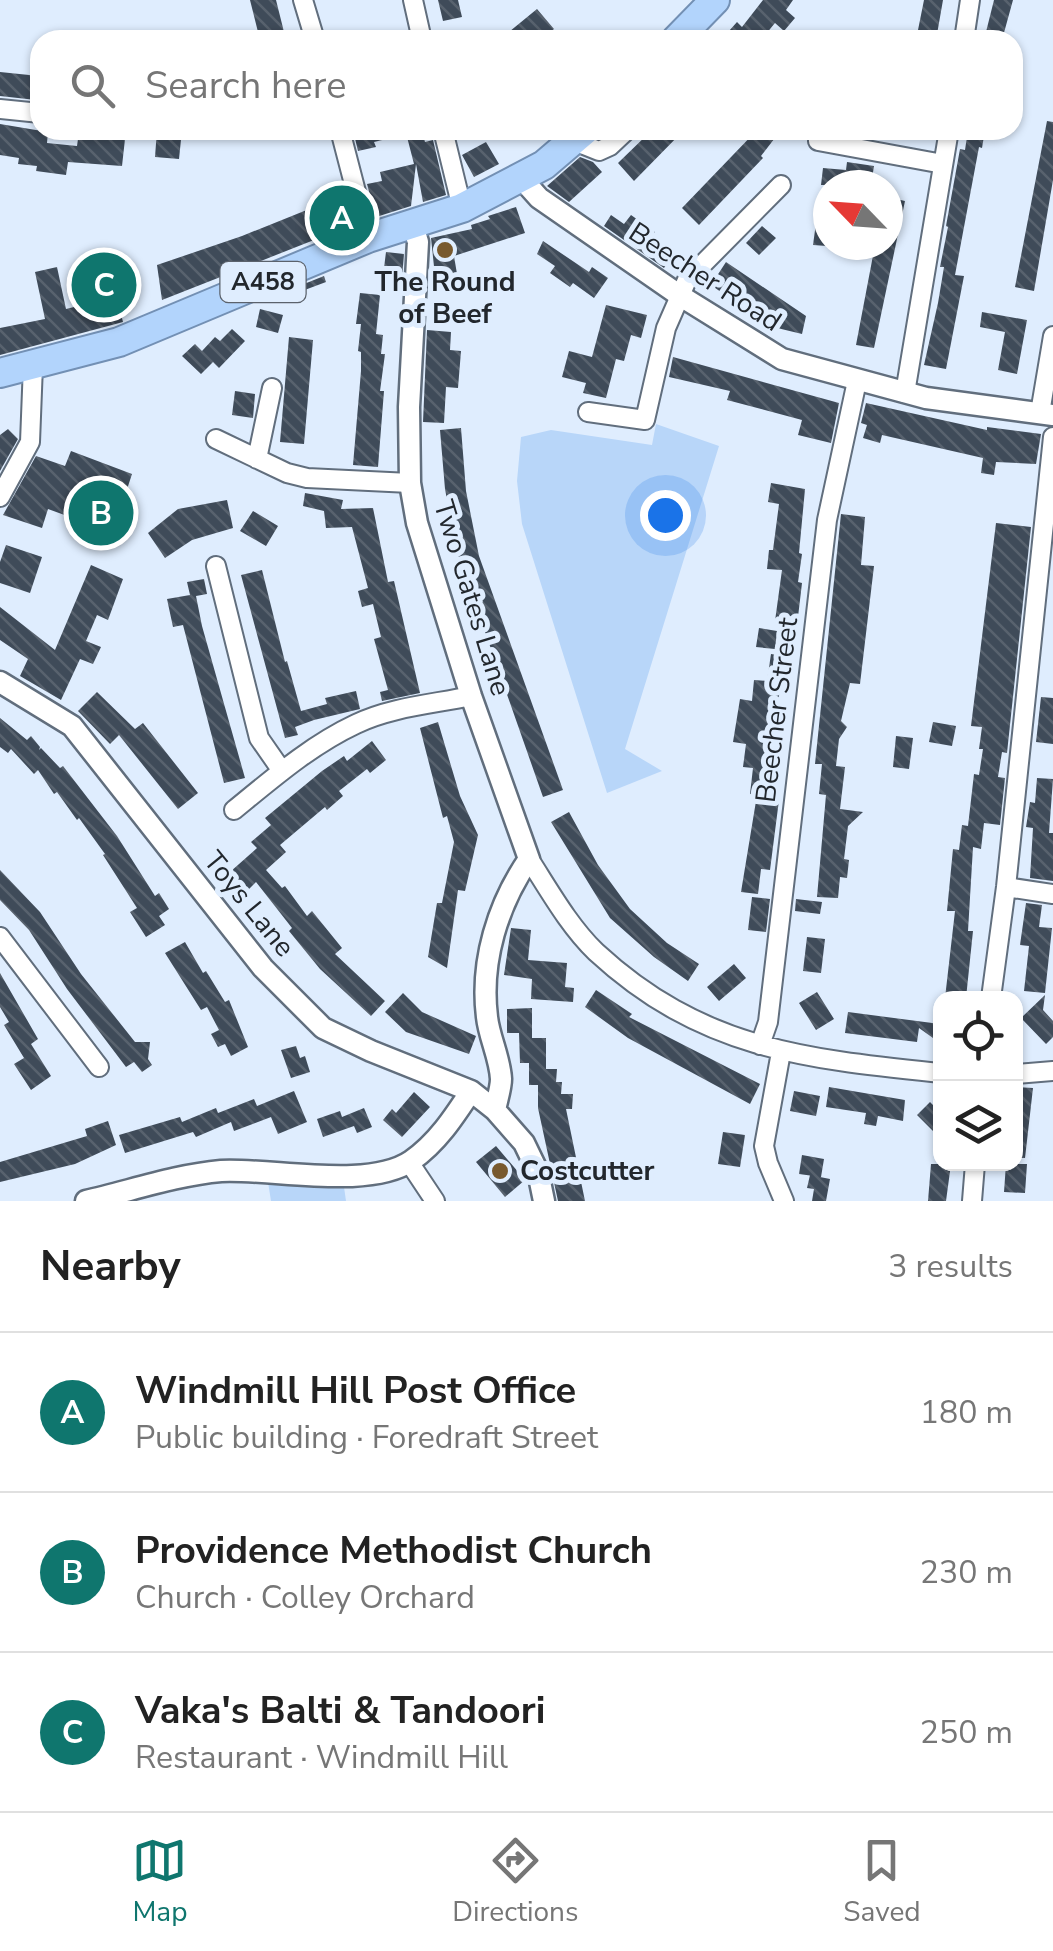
<!DOCTYPE html>
<meta charset="utf-8">
<style>
:root{--surface:#fff;--page:#f2f2f2;--text:#222;--muted:#767676;--line:#e0e0e0;--accent:#0f766e}
body{margin:0;font-family:"Nunito Sans",sans-serif;background:var(--page);color:var(--text)}
.controls{position:absolute;right:30px;bottom:30px;display:grid;overflow:hidden;border-radius:20px;box-shadow:0 2px 8px #0004}
.controls button{width:90px;height:90px;display:grid;place-items:center;padding:0;border:0;border-bottom:2px solid var(--line);background:var(--surface);color:var(--text);font:50px sans-serif}
.compass{position:absolute;left:813px;top:170px;width:90px;height:90px;border-radius:50%;background:var(--surface);box-shadow:0 2px 8px #0004;rotate:295deg}
.you{position:absolute;left:665px;top:515px;width:35px;height:35px;margin:-25px;border:8px solid #fff;border-radius:50%;background:#1a73e8;box-shadow:0 0 0 15px #1a73e833}
.badge{display:grid;place-items:center;width:65px;height:65px;border-radius:50%;background:var(--accent);color:#fff;font-size:32px;font-weight:700}
.pin{position:absolute;translate:-50% -50%;border:5px solid #fff;box-shadow:0 2px 10px #0006}
.list{margin:0;padding:0;list-style:none}
h2{display:flex;justify-content:space-between;align-items:center;height:130px;margin:0;padding:0 40px;font-size:42px}
h2 small{font-size:32px;font-weight:400;color:var(--muted)}
.list li{display:grid;grid-template-columns:65px 1fr auto;gap:30px;align-items:center;box-sizing:border-box;height:160px;padding:0 40px;border-top:2px solid var(--line)}
.list b{display:block;font-size:38px;white-space:nowrap}
.list p{margin:0;font-size:32px;white-space:nowrap;color:var(--muted)}
.list em{font-size:32px;font-style:normal;color:var(--muted)}
.icon{flex:none;width:55px;height:55px;fill:none;stroke:currentColor;stroke-width:2;stroke-linecap:round;stroke-linejoin:round}
.map{position:relative;flex:none;width:1053px;height:1201px;overflow:hidden}
.search{position:absolute;background:var(--surface);box-shadow:0 2px 8px #0004;left:30px;right:30px;top:30px;height:110px;display:flex;align-items:center;gap:25px;box-sizing:border-box;padding:0 35px;border-radius:30px;color:var(--muted);font-size:38px}
.sheet{height:610px;background:var(--surface)}
nav{display:flex;justify-content:space-around;align-items:center;box-sizing:border-box;height:140px;border-top:2px solid var(--line);background:var(--surface);font-size:28px;color:var(--muted)}
nav a{display:grid;justify-items:center;gap:5px}
nav .on{color:var(--accent)}
.map>svg:first-child{display:block}
.park{fill:#b8d6f9}
.building{fill:url(#building-back-hatch)}
.lines{fill:none;stroke-linecap:round;stroke-linejoin:round}
.minor-casing{stroke:#616e7d;stroke-width:22}
.tertiary-casing{stroke:#616e7d;stroke-width:25}
.trunk-casing{stroke:#7390b4;stroke-width:32}
.minor{stroke:#fff;stroke-width:18}
.tertiary{stroke:#fff;stroke-width:20}
.trunk{stroke:#b2d4fc;stroke-width:28}
.poi-dot{fill:#78592e;stroke:#dfedfe;stroke-width:4}
.labels{text-anchor:middle;dominant-baseline:central;stroke-width:10;stroke-linejoin:round;paint-order:stroke}
.shield{fill:#dfedfe;stroke:#5b626c;stroke-width:2.5}
.shield-label{font-size:25px;font-weight:bold;fill:#22272d}
.street-label{font-size:28px;fill:#22272d;stroke:#dfedfe}
.poi-label{font-size:28px;font-weight:bold;fill:#22272d;stroke:#dfedfe}
</style>
<div class="map">
<svg width="1053" height="1201" viewBox="0 0 1053 1201">
<defs>
<pattern id="building-back-hatch" width="6" height="6" patternUnits="userSpaceOnUse" patternTransform="scale(2.5)"><rect width="6" height="6" fill="#3f4b59"/><path d="M-1 5l2 2M0 0l6 6M5-1l2 2" fill="none" stroke="#58626e"/></pattern>
</defs>
<rect width="100%" height="100%" fill="#dfedfe"/>
<!-- park -->
<path class="park" d="M656 424 719 446 625 749 662 771 607 793 522 524 517 481 521 437 551 430 652 445Z
M268 1182 344 1187 346 1201H271Z"/>
<!-- building -->
<path class="building" d="M250 0H276L286 40H260Z
M438 0H458L462 17 443 21Z
M763 0H793L786 10 795 18 784 31 775 23 761 40H721L737 22 742 27Z
M924 0H943L936 40H916Z
M994 0H1013L1002 40H984Z
M537 9 554 29 541 40H499Z
M0 72 39 76 36 100 0 96Z
M1047 121 1053 122V180L1034 291 1015 287Z
M0 124 48 132 47 143 77 146 78 139H125L122 166 68 162 66 175 36 171 37 166 18 164 19 158 0 155Z
M157 130H182L179 159 155 157Z
M353 130H403V135L374 142 376 147 358 151Z
M422 130 425 142 433 140 446 195 423 202 416 164 411 206 376 217 367 184 382 181 380 172 414 164 406 133Z
M652 130H684L634 181 618 163Z
M757 130H781L761 156 763 158 699 225 682 208Z
M968 130H985L982 148 979 147 955 275 964 276 946 369 924 365 938 303 944 267H940L948 227 946 226 960 149 965 150Z
M486 142 499 164 474 177 462 155Z
M580 157 593 162 602 172 569 202 547 186Z
M847 162 874 166 871 185 835 182 834 185H821L823 168 846 170Z
M820 194 828 195 827 246 813 245Z
M344 195 352 225 162 300 157 265 242 236Z
M888 197 905 201 874 348 856 345 875 245H888Z
M516 207 525 233 454 256 457 274 435 276 431 238 472 229 471 225 490 219 488 216Z
M611 215 624 224 631 215 655 232 649 239 672 256 664 268 604 226Z
M762 226 776 238 759 255 746 243Z
M543 241 589 272 592 267 608 278 594 298 573 283 570 287 550 273 555 266 537 254Z
M386 252 404 254 402 278 383 276Z
M726 262 806 316 802 334 769 326 711 285Z
M109 265 123 322 0 355V328L45 319 35 272 57 267 66 309 98 301 89 270Z
M324 276 326 282 286 297 284 292Z
M360 293 380 295 376 334 383 335 381 354H385L380 391H384L378 467 353 465 361 371V352L358 351 361 324H356Z
M606 305 647 315 641 338 631 335 624 361 616 359 606 398 583 393 586 383 562 377 569 351 592 357Z
M260 309 283 315 278 333 256 327Z
M982 312 1027 320 1017 374 998 370 1005 332 980 327Z
M232 329 245 341 219 368 213 362 201 374 182 356 195 344 202 351 215 337 220 341Z
M427 330 451 332 450 350 461 351 458 388 446 387 444 423 423 422Z
M289 337 313 340 304 444 280 442Z
M673 357 839 403 831 443 798 435 802 420 727 400 730 391 669 377Z
M235 391 255 394 253 418 232 415Z
M866 403 987 430V427L1041 434 1036 464 996 462 994 475 981 473 983 458 882 435 880 443 863 438 867 425 861 423Z
M461 428 466 491 479 556 563 790 543 797 457 552 445 489 440 430Z
M8 429 18 439 0 471V435Z
M71 451 132 474 111 538 79 527 81 521 48 509 42 528 3 515 36 456 65 466Z
M771 483 805 489 799 553 802 554 798 582 802 583 798 617 789 616 788 623 775 621 782 570 767 569 769 550H773L779 504 768 502Z
M305 493 343 500 341 509 373 508 388 582 394 581 420 693 382 701 380 692 388 690 374 639 381 637 373 604 362 607 358 591 368 588 352 527 326 528 324 511 303 506Z
M227 500 233 528 192 540 165 558 148 533 178 509Z
M253 511 278 526 266 546 240 531Z
M841 514 865 517 861 565 874 566 860 684 850 683 841 721 847 727 839 739 836 766 845 767 840 809 863 812 848 826 844 859 849 860 847 878 840 877 838 898 817 897 826 795 819 794 822 764H815Z
M996 523 1031 527 1007 753 1002 752 998 777 1005 778 1000 825 984 823 981 849 973 847 968 931H973L966 998H945L955 911H947L953 849 959 850 962 825 968 826 974 774 979 775 983 749H979L982 727 971 726Z
M6 545 42 557 30 593 0 583V562Z
M91 565 123 579 108 620 97 615 86 641 101 647 93 664 80 659 61 700 20 676 28 659 0 640V607L55 650Z
M262 570 285 662 287 661 301 711 327 704 325 698 356 691 360 709 314 720 295 727 298 735 285 738 241 575Z
M204 579 207 594 196 596 202 626 245 778 224 783 183 625 173 627 167 599 190 595 187 582Z
M759 628 777 631 775 649 756 647Z
M771 654 792 657 790 677 783 676 773 725 768 774 774 775 772 799 779 800 770 870 761 869 758 894 741 892 757 795 750 794 753 768 743 767 746 744 733 742 740 699 752 701 754 680 767 681Z
M97 692 135 729 143 723 198 793 178 809 119 735 110 744 78 711Z
M1041 697 1053 698V744L1036 742Z
M0 718 27 740 31 736 40 747 39 750 41 748 60 768 63 766 117 836 155 896 159 893 169 909 159 916 165 925 146 937 130 912 137 908 103 855 105 854 79 818 77 820 57 792 54 794 38 770 34 774 11 749 8 753 0 747Z
M438 722 460 796 478 835 465 891 458 890 447 968 428 957 437 903H442L454 842 447 816 443 818 420 728Z
M933 722 956 726 952 746 929 742Z
M896 736 913 738 909 769 893 767Z
M372 741 386 760 370 773 367 769 339 791 343 796 327 810 325 807 280 845 286 852 266 870 282 888 285 886 307 916 312 911 342 948 335 954 385 1001 371 1016 320 969 289 931 292 928 256 882 247 891 230 872 257 848 251 842 271 825 265 818 322 771 344 756 347 761Z
M1037 778 1053 779 1049 833H1053V881L1030 878 1033 828 1026 827 1030 802 1035 803Z
M569 812 598 865 630 909 667 943 699 964 688 981 654 957 610 918 551 822Z
M0 870 40 912 81 974 135 1042H150L148 1059 152 1065 142 1072 134 1062 126 1067 67 989 29 930 0 900Z
M752 897 770 899 766 932 748 930Z
M796 899 822 902 820 914 795 911Z
M1026 903 1042 905 1039 927 1052 928 1045 993 1024 991 1029 946 1020 945Z
M511 928 531 930 528 960 567 963 565 987 574 988 573 1002 531 999 532 979 504 975Z
M807 937 825 939 821 973 803 971Z
M185 942 203 973 206 971 225 1002 229 1000 248 1047 231 1056 225 1044 218 1047 211 1034 219 1030 207 1007 201 1010 165 953Z
M734 964 746 978 719 1001 707 987Z
M0 973 38 1039 31 1044 51 1076 31 1090 14 1064 24 1058 4 1025 9 1022 0 1007Z
M596 990 632 1014 629 1017 760 1084 750 1104 628 1038 585 1007Z
M817 992 834 1019 816 1030 799 1003Z
M403 993 422 1012 476 1036 469 1054 406 1032 385 1012Z
M1045 995 1043 1010 1053 1021V1037L1046 1044 1021 1018Z
M532 1008V1038H546V1069H557L556 1082H562L561 1094H573L572 1109H566L585 1201H558L538 1108V1085H529V1063H520L519 1033H507V1009Z
M848 1012 940 1024V1043L919 1028 917 1042 845 1033Z
M296 1046 300 1058 305 1056 310 1072 291 1078 281 1050Z
M829 1087 905 1100 903 1121 878 1116 876 1126 864 1124 866 1113 826 1107Z
M1016 1087 1033 1088 1025 1158H1016Z
M294 1091 307 1122 278 1134 271 1117 234 1131 231 1122 196 1137 193 1132 125 1153 119 1135 180 1117 182 1122 216 1108 218 1113 254 1099 257 1106Z
M794 1091 820 1096 816 1116 790 1111Z
M414 1092 430 1107 402 1137 383 1120 392 1109 396 1113Z
M930 1102 940 1112V1138L917 1115Z
M364 1108 372 1127 357 1133 354 1126 323 1137 317 1119 340 1111 342 1117Z
M108 1121 116 1145 75 1164 0 1182V1162L87 1136 85 1129Z
M723 1132 745 1135 740 1167 718 1164Z
M496 1146 525 1180 505 1197 476 1162Z
M802 1155 824 1159 821 1177 799 1174Z
M931 1164H951L946 1201H928Z
M1006 1164H1027L1025 1193 1004 1192Z
M810 1175 830 1179 826 1201H812L814 1189 807 1188Z"/>
<g class="lines">
<!-- minor casing -->
<g class="minor-casing">
<path id="minor" d="M303 0 315 40
M413 0 422 40
M964 40 970 0
M0 109 40 113
M340 130 368 238
M443 130 462 208
M574 141 599 151 610 146 627 130
M818 141 943 164
M905 393 949 130
M588 412 645 420 666 328 687 280 781 185
M1040 413 1053 336
M216 439 287 473 307 478 410 483
M257 459 272 388
M0 497 30 442 33 365
M216 566 259 738 282 771
M234 810C272 779 311 745 356 724 391 707 434 704 471 696
M529 859C549 890 569 926 596 952 701 1049 805 1059 940 1073
M1006 887 1053 894
M0 937 99 1067
M991 998 1006 887 1053 437
M760 1045 768 1022 827 520 857 381
M781 1052 764 1146 768 1163 784 1201
M1016 1074 1053 1071
M409 1162 435 1201
M972 1201 975 1164"/>
</g>
<!-- tertiary casing -->
<g class="tertiary-casing">
<path id="tertiary" d="M522 179 539 198 679 295 782 359 926 398 1053 415
M413 226 418 242 409 407 410 483 417 523 471 696 529 859C498 904 480 961 487 1017 489 1037 500 1058 501 1079 501 1088 497 1100 495 1110
M0 682 72 726 263 968 323 1028 371 1051 471 1091 495 1110 524 1143 538 1172 544 1201
M86 1201C130 1191 176 1175 221 1171 272 1168 368 1190 411 1161 437 1143 454 1117 471 1091"/>
</g>
<!-- trunk casing -->
<g class="trunk-casing">
<path id="trunk" d="M676 40 715 0
M0 373 119 342 368 238 462 208 544 165 585 130"/>
</g>
<!-- minor -->
<use href="#minor" class="minor"/>
<!-- tertiary -->
<use href="#tertiary" class="tertiary"/>
<!-- trunk -->
<use href="#trunk" class="trunk"/>
</g>
<!-- markers -->
<g class="poi-dot">
<circle cx="445" cy="250" r="10"/>
<circle cx="500" cy="1171" r="10"/>
</g>
<g class="labels">
<!-- shield labels -->
<rect class="shield" x="220.5" y="262" width="85" height="40" rx="8"/>
<g class="shield-label">
<text x="263" y="282">A458</text>
</g>
<!-- street labels -->
<g class="street-label">
<text transform="translate(705 277) rotate(33)">Beecher Road</text>
<text transform="translate(472 598) rotate(73)">Two Gates Lane</text>
<text transform="translate(777 710) rotate(-83)">Beecher Street</text>
<text transform="translate(249 904) rotate(51)">Toys Lane</text>
</g>
<!-- poi labels -->
<g class="poi-label">
<text x="445" y="282">The Round<tspan x="445" dy="32">of Beef</tspan></text>
<text x="520" y="1171" text-anchor="start">Costcutter</text>
</g>
</g>
</svg>
<div class="controls">
<button><svg class="icon" aria-label="locate" viewBox="0 0 24 24"><circle cx="12" cy="12" r="6"/><path d="M12 2v4M12 18v4M2 12h4M18 12h4"/></svg></button>
<button><svg class="icon" aria-label="layers" viewBox="0 0 24 24"><path d="M12 4l9 5-9 5-9-5zM3 14l9 5 9-5"/></svg></button>
</div>
<svg class="compass" viewBox="-18 -18 36 36"><path d="M0-13l5 13h-10z" fill="#e53935"/><path d="M0 13l5-13h-10z" fill="#767676"/></svg>
<div class="you"></div>
<div class="pin badge" style="left:342px;top:218px">A</div>
<div class="pin badge" style="left:101px;top:513px">B</div>
<div class="pin badge" style="left:104px;top:285px">C</div>
<div class="search"><svg class="icon" aria-label="search" viewBox="0 0 24 24"><circle cx="10" cy="10" r="6"/><path d="M15 15l6 6"/></svg>Search here</div>
</div>
<section class="sheet">
<h2>Nearby<small>3 results</small></h2>
<ul class="list">
<li><span class="badge">A</span><div><b>Windmill Hill Post Office</b><p>Public building · Foredraft Street</p></div><em>180 m</em></li>
<li><span class="badge">B</span><div><b>Providence Methodist Church</b><p>Church · Colley Orchard</p></div><em>230 m</em></li>
<li><span class="badge">C</span><div><b>Vaka's Balti &amp; Tandoori</b><p>Restaurant · Windmill Hill</p></div><em>250 m</em></li>
</ul>
</section>
<nav>
<a class="on"><svg class="icon" aria-label="map" viewBox="0 0 24 24"><path d="M3 6l6-2 6 2 6-2v14l-6 2-6-2-6 2zM9 4v14M15 6v14"/></svg>Map</a>
<a><svg class="icon" aria-label="directions" viewBox="0 0 24 24"><path d="M12 3l9 9-9 9-9-9zM9 14v-3h6M13 9l2 2-2 2"/></svg>Directions</a>
<a><svg class="icon" aria-label="saved" viewBox="0 0 24 24"><path d="M7 4h10v16l-5-4-5 4z"/></svg>Saved</a>
</nav>
